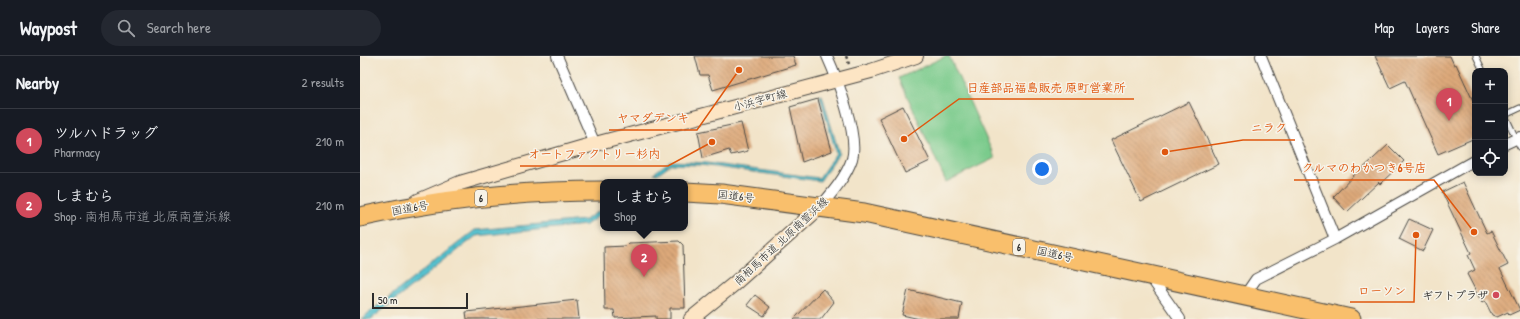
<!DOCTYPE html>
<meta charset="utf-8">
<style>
:root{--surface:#171b24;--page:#242831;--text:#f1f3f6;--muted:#9ea1a6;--line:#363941;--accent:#d1495b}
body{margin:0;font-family:"Patrick Hand","Klee One",sans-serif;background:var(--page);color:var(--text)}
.controls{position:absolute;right:12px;top:12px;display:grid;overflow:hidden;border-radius:8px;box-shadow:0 2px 10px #0003}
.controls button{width:36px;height:36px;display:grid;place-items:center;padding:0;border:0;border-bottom:1px solid var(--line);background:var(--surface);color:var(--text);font:20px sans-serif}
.scale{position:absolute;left:12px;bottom:10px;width:96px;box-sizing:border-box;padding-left:4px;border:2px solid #2b2b2b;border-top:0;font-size:11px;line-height:14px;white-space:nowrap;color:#2b2b2b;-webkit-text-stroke:3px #f7f3e8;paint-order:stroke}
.you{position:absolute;left:682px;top:113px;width:14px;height:14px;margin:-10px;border:3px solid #fff;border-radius:50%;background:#1a73e8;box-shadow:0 0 0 6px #1a73e833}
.badge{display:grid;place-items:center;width:26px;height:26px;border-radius:50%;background:var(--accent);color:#fff;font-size:13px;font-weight:700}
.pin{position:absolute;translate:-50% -33px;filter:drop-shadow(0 1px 2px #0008)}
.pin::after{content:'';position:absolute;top:21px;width:14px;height:12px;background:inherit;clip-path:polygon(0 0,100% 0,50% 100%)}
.popup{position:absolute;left:240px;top:123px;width:88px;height:52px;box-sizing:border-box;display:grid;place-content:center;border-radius:8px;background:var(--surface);filter:drop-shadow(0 1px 3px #0005);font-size:13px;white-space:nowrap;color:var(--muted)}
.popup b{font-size:15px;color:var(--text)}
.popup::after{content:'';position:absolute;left:50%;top:100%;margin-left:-8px;border:8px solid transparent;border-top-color:var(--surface)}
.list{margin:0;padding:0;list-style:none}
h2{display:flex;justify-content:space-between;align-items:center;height:52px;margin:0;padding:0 16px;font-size:17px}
h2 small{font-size:13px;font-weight:400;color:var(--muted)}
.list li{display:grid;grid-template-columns:26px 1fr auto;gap:12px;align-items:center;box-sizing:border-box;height:64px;padding:0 16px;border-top:1px solid var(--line)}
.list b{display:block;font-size:15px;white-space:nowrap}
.list p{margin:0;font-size:13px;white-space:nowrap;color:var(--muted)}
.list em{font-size:13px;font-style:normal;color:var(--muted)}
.icon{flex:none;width:22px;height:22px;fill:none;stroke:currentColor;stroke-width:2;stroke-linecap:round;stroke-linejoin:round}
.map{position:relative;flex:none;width:1160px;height:263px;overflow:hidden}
header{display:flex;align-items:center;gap:24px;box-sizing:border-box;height:56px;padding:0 20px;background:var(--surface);border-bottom:1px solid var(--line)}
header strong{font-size:19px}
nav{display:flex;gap:22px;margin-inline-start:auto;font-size:14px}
.search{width:280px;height:36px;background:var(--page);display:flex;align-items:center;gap:10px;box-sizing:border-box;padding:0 14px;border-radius:22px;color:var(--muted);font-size:15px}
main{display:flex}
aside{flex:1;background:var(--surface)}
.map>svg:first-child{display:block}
.green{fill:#7acb8c;stroke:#527b5c}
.water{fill:url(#water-ripples);stroke:#40767c}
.building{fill:url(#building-back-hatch)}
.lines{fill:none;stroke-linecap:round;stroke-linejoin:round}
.lane-casing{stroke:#494743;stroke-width:7}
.street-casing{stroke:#494743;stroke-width:12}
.secondary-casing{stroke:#494743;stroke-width:16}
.highway-casing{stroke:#494743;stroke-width:21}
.path{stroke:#494743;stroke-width:2.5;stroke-dasharray:3 3;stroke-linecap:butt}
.lane{stroke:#fff;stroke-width:5}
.street{stroke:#fff;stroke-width:10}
.secondary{stroke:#fde5c4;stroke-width:14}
.highway{stroke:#f9bf6c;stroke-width:19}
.poi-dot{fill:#d1495b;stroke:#f7f3e8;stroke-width:1.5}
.labels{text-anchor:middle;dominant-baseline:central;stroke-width:3;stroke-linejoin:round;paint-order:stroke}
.shield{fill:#f7f3e8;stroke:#686764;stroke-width:1}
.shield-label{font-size:10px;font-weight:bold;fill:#2b2b2b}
.street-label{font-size:11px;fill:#2b2b2b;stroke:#f7f3e8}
.poi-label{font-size:11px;font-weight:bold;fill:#2b2b2b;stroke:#f7f3e8;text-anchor:end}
.leader{fill:none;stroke:#df570e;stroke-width:1.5}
.callout-dot{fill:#df570e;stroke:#f7f3e8;stroke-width:1.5}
.callout-label{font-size:12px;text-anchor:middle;font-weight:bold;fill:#df570e;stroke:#f7f3e8;stroke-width:3;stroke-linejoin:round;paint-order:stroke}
</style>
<header>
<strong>Waypost</strong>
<div class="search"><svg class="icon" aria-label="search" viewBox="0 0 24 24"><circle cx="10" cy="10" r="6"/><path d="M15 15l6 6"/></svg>Search here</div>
<nav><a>Map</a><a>Layers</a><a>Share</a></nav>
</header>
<main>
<aside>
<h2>Nearby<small>2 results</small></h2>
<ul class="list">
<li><span class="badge">1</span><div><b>ツルハドラッグ</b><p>Pharmacy</p></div><em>210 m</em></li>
<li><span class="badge">2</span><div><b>しまむら</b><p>Shop · 南相馬市道 北原南萱浜線</p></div><em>210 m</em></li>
</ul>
</aside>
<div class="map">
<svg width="1160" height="263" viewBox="0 0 1160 263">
<defs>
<pattern id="water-ripples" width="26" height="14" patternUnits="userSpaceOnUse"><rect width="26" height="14" fill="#54c0cd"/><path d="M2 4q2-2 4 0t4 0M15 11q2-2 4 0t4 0" fill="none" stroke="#469ca7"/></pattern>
<pattern id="building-back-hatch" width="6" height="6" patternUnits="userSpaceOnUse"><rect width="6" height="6" fill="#dda97a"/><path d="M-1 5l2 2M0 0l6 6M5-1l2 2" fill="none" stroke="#b38a64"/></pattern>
</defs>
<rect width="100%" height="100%" fill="#f7f3e8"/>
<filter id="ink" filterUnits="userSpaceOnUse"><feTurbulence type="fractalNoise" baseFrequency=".025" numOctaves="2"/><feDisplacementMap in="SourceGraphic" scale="8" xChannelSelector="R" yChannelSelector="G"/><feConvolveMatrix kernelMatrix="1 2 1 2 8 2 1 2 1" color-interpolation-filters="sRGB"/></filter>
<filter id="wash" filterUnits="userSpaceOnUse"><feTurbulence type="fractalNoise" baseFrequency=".012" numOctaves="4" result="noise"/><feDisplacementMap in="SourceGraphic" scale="16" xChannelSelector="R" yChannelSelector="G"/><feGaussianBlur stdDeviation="0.9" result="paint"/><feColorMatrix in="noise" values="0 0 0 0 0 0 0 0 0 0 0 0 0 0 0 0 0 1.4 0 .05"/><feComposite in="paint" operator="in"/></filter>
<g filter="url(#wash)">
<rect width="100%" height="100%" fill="#f2e4c9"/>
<!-- green -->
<path class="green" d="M586 0H589L635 102 586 126 539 22Z"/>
<!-- water -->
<path class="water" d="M462 39 479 97 460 125 341 109 311 108 297 118 294 117 310 105 346 107 459 122 476 97 460 40Z
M242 153 243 157 226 169 116 180 11 263H1L115 174 225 164Z"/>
<g id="blocks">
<!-- building -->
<path class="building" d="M335 0H433L436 9 353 34 348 19H340Z
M1015 0H1090L1094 9 1096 8 1115 49V82L1078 98 1045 25 1030 32Z
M458 43 472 95 442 106 430 51Z
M829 46 859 108 781 146 751 84Z
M543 50 570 105 545 117 519 62Z
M381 67 388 95 371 99 369 94 343 102 338 76Z
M1028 89 1044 105 1020 128 1019 126 987 156 973 141 997 116 998 117Z
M1103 126 1127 177 1131 175 1148 209 1140 213 1160 254 1149 259 1148 256 1137 261 1132 259 1125 245 1122 247 1107 218 1115 214 1108 199 1111 197 1082 136Z
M1049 163 1073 174 1063 195 1039 183Z
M319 185 323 189 325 252H310V263H296V260L255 262 254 254H245L244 191 266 190 269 187Z
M463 233 474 246 461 263H434Z
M548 234 602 247 599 263H560L542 259Z
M395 239 410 251 404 260 387 249Z
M217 244 219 263H107L106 256Z"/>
</g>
</g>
<g filter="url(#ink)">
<use href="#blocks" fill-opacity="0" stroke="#494743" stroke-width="1"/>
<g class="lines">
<!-- lane casing -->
<g class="lane-casing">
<path id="lane" d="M1116 0 1123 15
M1145 59 1160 91
M1145 59 1160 52"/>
</g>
<!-- street casing -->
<g class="street-casing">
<path id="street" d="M197 0 235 88
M1145 88 1160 81
M460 151C472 137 486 121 492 103 499 80 477 22 467 0
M975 183 1115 104
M789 219 820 263
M885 239 896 223 975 183 901 0"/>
</g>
<!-- secondary casing -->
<g class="secondary-casing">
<path id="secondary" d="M58 145 100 127 224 91 511 15 556 0
M331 263 374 228 460 151"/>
</g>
<!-- highway casing -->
<g class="highway-casing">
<path id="highway" d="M325 136 361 138 504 157 991 263
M0 161C79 143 162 135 243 135"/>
</g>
<!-- path -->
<path class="path" d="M486 0 489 8"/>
<!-- lane -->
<use href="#lane" class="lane"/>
<!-- street -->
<use href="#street" class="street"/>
<!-- secondary -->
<use href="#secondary" class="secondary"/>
<!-- highway -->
<use href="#highway" class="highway"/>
</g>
</g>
<!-- markers -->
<circle class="poi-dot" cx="1136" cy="239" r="4"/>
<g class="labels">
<!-- shield labels -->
<g class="shield">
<rect x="115" y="134" width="12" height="16" rx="3"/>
<rect x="653" y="183" width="12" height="16" rx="3"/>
</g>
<g class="shield-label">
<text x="121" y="142">6</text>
<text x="659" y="191">6</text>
</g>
<!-- street labels -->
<g class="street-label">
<text transform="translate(400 44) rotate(-15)">小浜字町線</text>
<text transform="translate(376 140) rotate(7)">国道6号</text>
<text transform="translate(50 152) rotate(-10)">国道6号</text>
<text transform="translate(421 185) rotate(-43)">南相馬市道 北原南萱浜線</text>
<text transform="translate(695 198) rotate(12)">国道6号</text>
</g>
<!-- poi labels -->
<g class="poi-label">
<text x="1128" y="239">ギフトプラザ</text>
</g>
</g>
<!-- callouts -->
<path class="leader" d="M544 83L599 43H774M379 14L337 74H249M805 96L883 84H935M352 86L308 110H160M1114 176L1074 124H934M1056 179L1054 246H990"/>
<g class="callout-dot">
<circle cx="544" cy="83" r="4"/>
<circle cx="379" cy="14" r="4"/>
<circle cx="805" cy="96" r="4"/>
<circle cx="352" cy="86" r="4"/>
<circle cx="1114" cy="176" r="4"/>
<circle cx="1056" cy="179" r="4"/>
</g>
<g class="callout-label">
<text x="686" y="36">日産部品福島販売 原町営業所</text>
<text x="293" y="66">ヤマダデンキ</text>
<text x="909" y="76">ニラク</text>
<text x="234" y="102">オートファクトリー杉内</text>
<text x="1004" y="116">クルマのわかつき6号店</text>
<text x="1022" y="239">ローソン</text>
</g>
</svg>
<div class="controls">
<button>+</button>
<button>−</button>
<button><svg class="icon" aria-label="locate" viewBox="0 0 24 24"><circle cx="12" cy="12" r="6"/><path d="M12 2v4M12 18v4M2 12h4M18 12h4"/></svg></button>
</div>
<div class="scale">50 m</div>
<div class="you"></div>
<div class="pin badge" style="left:1089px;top:65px">1</div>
<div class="pin badge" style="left:284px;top:221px">2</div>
<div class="popup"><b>しまむら</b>Shop</div>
</div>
</main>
